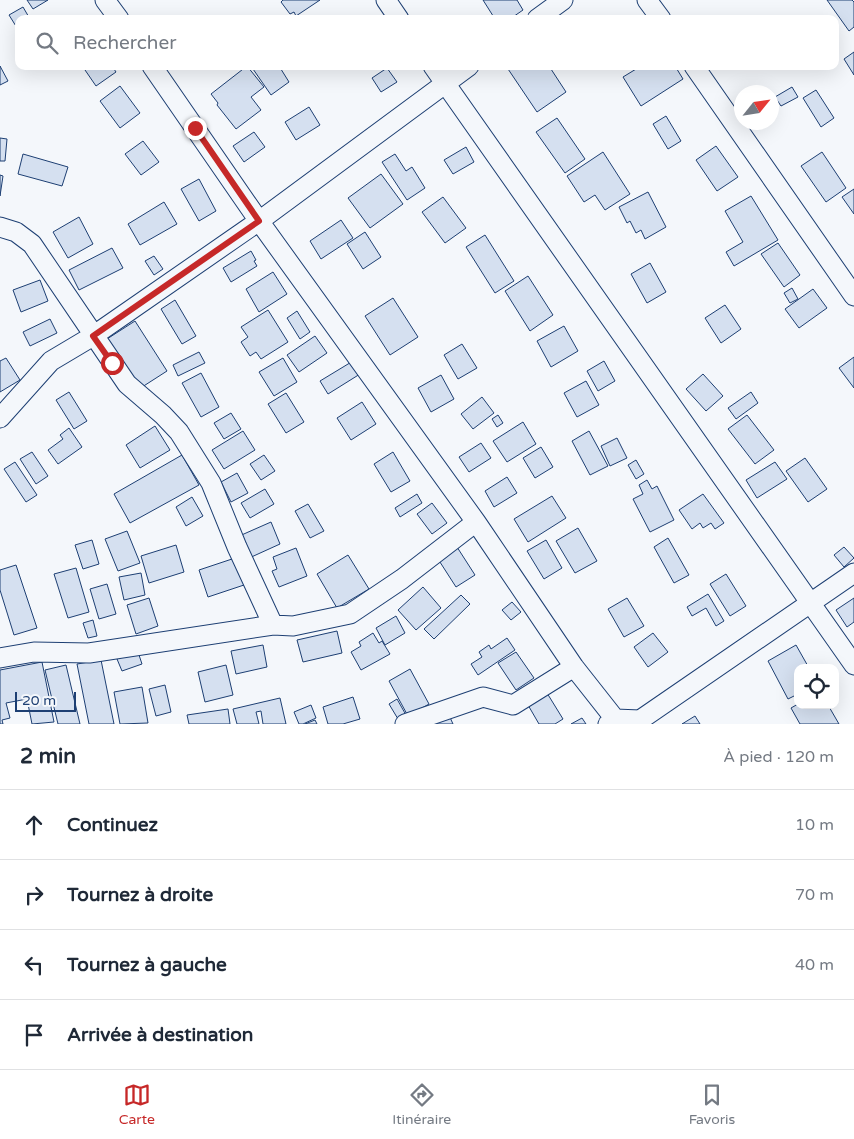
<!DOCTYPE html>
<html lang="fr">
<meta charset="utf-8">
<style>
:root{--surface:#fff;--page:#f2f2f3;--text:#1f2937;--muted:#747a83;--line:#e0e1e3;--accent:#c62828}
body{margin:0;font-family:"Varela Round",sans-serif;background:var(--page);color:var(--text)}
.controls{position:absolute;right:15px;bottom:15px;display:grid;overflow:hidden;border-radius:10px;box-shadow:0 5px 20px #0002}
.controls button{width:45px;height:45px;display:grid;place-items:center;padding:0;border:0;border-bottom:1px solid var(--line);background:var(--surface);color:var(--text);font:25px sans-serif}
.compass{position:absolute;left:734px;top:85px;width:45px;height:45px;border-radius:50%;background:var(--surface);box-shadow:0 5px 20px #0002;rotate:60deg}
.scale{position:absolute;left:15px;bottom:12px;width:61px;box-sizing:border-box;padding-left:5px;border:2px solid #1d3f73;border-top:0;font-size:14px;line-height:18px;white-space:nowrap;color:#1d3f73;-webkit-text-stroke:4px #f4f7fb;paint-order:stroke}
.stop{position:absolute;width:15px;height:15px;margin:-11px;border:4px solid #c62828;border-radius:50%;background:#fff}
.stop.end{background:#c62828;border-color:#fff;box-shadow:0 1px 5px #0008}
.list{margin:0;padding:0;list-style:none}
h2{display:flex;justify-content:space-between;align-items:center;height:65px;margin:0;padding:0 20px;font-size:21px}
h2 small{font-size:16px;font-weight:400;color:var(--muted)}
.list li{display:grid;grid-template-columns:32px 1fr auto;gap:15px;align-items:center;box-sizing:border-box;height:70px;padding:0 20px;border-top:1px solid var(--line)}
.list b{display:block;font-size:19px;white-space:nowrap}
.list em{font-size:16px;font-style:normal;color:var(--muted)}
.icon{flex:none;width:28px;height:28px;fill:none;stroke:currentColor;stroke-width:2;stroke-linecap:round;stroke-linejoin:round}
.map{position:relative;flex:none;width:854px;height:724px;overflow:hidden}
.search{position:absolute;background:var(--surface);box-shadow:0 5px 20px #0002;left:15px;right:15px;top:15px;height:55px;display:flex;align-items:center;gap:12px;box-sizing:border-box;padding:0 18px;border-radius:10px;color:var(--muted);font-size:19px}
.sheet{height:345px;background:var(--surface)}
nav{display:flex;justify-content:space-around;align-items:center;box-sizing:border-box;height:70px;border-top:1px solid var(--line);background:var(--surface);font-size:14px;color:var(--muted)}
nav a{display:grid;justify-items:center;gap:2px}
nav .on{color:var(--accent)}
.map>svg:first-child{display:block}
.building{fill:#d5e0f0;stroke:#1d3f73}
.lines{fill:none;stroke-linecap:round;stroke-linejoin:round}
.minor-casing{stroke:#1d3f73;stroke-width:21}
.minor{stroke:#f4f7fb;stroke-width:19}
.route{stroke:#c62828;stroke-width:6}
</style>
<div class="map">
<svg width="854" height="724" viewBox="0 0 854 724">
<rect width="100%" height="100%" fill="#f4f7fb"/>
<!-- building -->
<path class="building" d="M27 0H48L33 9Z
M283 0H320L296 16 294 12 290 14 281 2Z
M483 0H517L523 10 510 19H495Z
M827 0H852L854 2V27L849 31Z
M23 7 30 19H19V31L9 15Z
M854 52V75L844 59Z
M0 66 8 81 0 85Z
M90 66H112L116 72 96 86 85 70Z
M247 66 264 87 251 97 261 110 236 129 217 105 218 103 211 94Z
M256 66H279L289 82 271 95 253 69Z
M506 66H549L566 92 537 112Z
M641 66H675L683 79 641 106 623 77Z
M387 68 397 82 381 92 372 78Z
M120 86 140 113 120 128 100 101Z
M792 87 798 97 781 106 775 97Z
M816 90 834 118 821 127 803 98Z
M309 107 320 125 296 140 285 122Z
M666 116 681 141 668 149 653 124Z
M557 118 585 159 565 173 536 132Z
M254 132 265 147 244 162 233 146Z
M0 138 7 139 5 161H0Z
M143 141 159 162 141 175 125 154Z
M716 146 738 177 717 191 696 160Z
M466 147 474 162 453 174 444 160Z
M603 152 630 194 605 210 595 195 584 202 567 176Z
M822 152 846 188 826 202 801 166Z
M23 154 68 167 62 186 18 174Z
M395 154 406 171 412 167 425 188 407 200 382 162Z
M381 174 403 204 370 228 348 198Z
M0 175 3 176 0 196Z
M199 179 216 211 199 221 181 189Z
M854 189V214L842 197Z
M648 192 666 227 645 239 641 230 636 233 630 221 627 223 619 207Z
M751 196 778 240 734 266 726 252 743 242 725 211Z
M443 197 466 228 445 243 422 212Z
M164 202 177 224 140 245 128 224Z
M79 217 93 244 68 258 53 232Z
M341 220 353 238 321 259 310 241Z
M365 232 381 257 363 269 347 244Z
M485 235 514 281 495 293 466 247Z
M778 243 800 275 784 287 761 254Z
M112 248 123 268 79 290 69 270Z
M251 251 256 260 254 261 257 266 231 282 223 268Z
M154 256 163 269 154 275 145 261Z
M650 263 666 292 647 303 631 274Z
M273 272 287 294 259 312 246 289Z
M528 276 553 315 530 331 505 291Z
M40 280 48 301 21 312 13 290Z
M792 288 798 299 790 303 784 293Z
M813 289 827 308 799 328 785 309Z
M393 298 418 337 390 355 365 316Z
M175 300 196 336 182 344 161 309Z
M725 305 741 329 721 343 705 318Z
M268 310 288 342 261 359 256 352 250 356 241 342 248 337 241 327Z
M297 311 310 332 300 339 287 318Z
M50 319 57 333 30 346 23 332Z
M135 321 167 371 139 389 107 339Z
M564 326 578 351 551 367 537 341Z
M315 336 327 353 299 372 287 355Z
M462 344 477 368 458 379 444 355Z
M199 352 205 363 178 376 173 365Z
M854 357V388L839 368Z
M6 358 20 380 0 392V361Z
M283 358 297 382 274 396 259 372Z
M353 361 360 374 328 394 320 381Z
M604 361 615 381 598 391 587 371Z
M201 373 219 407 201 417 182 383Z
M703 374 723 396 706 411 686 389Z
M441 375 454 399 431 412 418 388Z
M586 381 599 405 577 417 564 393Z
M69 392 87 421 74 429 56 400Z
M751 392 758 403 736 419 728 408Z
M286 393 304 422 286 433 268 404Z
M482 397 494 413 473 429 461 414Z
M362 402 376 424 351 440 337 418Z
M231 413 241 429 224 439 214 423Z
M498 415 503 423 497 427 492 419Z
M747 415 774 450 755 464 728 429Z
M523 422 536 444 507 462 493 441Z
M155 426 170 450 140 468 126 445Z
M69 428 82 447 58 464 48 450 63 439 60 435Z
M243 431 255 450 224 469 212 450Z
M589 431 608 466 590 475 572 441Z
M617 438 627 458 610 466 601 446Z
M481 443 491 458 469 472 459 457Z
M541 447 553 467 535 478 523 458Z
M32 452 48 476 36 484 20 459Z
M393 452 410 481 391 492 374 464Z
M182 455 199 485 130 523 114 494Z
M264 455 275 471 261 480 250 464Z
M805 458 827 489 808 502 786 471Z
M636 460 644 474 636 479 628 465Z
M15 462 37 495 26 502 4 469Z
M775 462 787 479 757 498 746 480Z
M237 473 248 493 231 502 221 482Z
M507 477 517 493 494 507 485 491Z
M647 480 652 489 657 486 674 520 650 532 633 499 643 494 639 485Z
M265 489 274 504 250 518 241 503Z
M417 494 422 503 400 517 395 508Z
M703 494 724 523 715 529 711 523 703 528 700 523 692 529 679 510Z
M552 496 566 518 528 542 514 519Z
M192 497 203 516 186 526 176 507Z
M432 503 447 523 432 534 417 514Z
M308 504 324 531 310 538 295 511Z
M271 522 280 544 247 559 237 537Z
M578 528 597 561 575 573 556 541Z
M127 531 140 563 118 571 105 539Z
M668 538 689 575 674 583 654 547Z
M92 540 99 564 83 569 75 545Z
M546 540 562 568 544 579 527 551Z
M176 545 184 572 149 583 141 556Z
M457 547 475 575 456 587 438 559Z
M844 547 854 558 844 567 834 555Z
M296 548 307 576 279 587 272 571 277 569 273 557Z
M348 555 369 589 337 608 317 574Z
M235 558 244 585 208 597 199 570Z
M16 565 37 628 14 635 0 590V570Z
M76 568 89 612 68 618 54 574Z
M141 573 145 595 124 600 119 577Z
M726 574 746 606 730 616 710 584Z
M107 584 116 614 99 619 90 589Z
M423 587 441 608 416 630 398 610Z
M708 594 724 621 716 626 706 608 692 616 687 607Z
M461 595 470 604 434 639 424 629Z
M149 598 158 626 136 634 127 605Z
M627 598 644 626 624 637 608 609Z
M854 598V622L847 627 836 610Z
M512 602 521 612 511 620 502 610Z
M396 616 405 633 385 645 376 628Z
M93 620 97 636 88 638 83 623Z
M337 631 342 653 303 662 297 640Z
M373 633 379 643 382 641 390 654 361 670 351 652 361 646 359 642Z
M653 633 668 652 648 667 634 647Z
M507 638 515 650 478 675 471 664 482 657 479 652 489 645 491 649Z
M263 645 267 667 236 674 231 651Z
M796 645 809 668H798V694L788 699 768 661Z
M138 652 142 664 122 671 117 659Z
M516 652 534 678 516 690 498 663Z
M101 660 114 724H89L77 664Z
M42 662 54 722 32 724 27 699 6 703 10 718 2 720 3 724H0V670Z
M66 665 80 724H58L45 670Z
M226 665 233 695 205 702 198 672Z
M410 669 429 704 408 716 389 681Z
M165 685 171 712 156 716 149 689Z
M142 687 148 723 120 724 114 692Z
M547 693 563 719 555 724H539L528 705Z
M353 697 360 719 343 724H328L323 707Z
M280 698 286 724H263L261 711 256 712 259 724H237L233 709Z
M397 699 406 715 398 719 389 704Z
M798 704V705H828L839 724H800L791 708Z
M311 705 316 718 303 724H299L294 712Z
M228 709 230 724H189L187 715Z
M448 713 453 724H433Z
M695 716 700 724H682Z
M582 718 586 724H571Z
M315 720 317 724H305Z"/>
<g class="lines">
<!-- minor casing -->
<g class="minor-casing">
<path id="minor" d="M105 0 119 19
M386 0 399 19
M647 0 661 19
M537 19 563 0
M152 66 259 221 476 522 574 667 615 719
M433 66 854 665
M694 66 854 296
M0 227 16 232 32 244 127 384 163 415 179 432 211 483 237 547 273 625
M0 418 51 361 93 336 259 221 469 66
M0 658 34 652 89 653 273 625 293 626 350 614 402 579 476 522
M405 724 483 697 513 705 574 667
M608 724 615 719 640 720 854 573"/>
</g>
<!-- minor -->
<use href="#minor" class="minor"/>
</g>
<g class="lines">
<!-- route -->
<path class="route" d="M112 363 93 336 259 221 195 128"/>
</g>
</svg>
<div class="controls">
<button><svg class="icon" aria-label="locate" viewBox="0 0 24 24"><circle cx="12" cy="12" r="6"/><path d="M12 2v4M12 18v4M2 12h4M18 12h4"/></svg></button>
</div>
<svg class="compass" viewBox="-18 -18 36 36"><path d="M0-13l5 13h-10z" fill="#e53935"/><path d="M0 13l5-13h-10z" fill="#747a83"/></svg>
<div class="scale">20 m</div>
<div class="stop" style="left:112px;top:363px"></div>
<div class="stop end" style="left:195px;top:128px"></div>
<div class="search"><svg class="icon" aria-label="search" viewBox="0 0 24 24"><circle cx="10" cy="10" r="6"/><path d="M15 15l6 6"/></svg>Rechercher</div>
</div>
<section class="sheet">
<h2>2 min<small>À pied · 120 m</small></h2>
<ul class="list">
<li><svg class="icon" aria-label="ahead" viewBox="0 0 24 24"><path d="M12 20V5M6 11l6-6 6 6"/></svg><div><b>Continuez</b></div><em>10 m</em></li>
<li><svg class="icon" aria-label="right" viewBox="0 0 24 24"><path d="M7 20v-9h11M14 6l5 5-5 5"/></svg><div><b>Tournez à droite</b></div><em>70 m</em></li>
<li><svg class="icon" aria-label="left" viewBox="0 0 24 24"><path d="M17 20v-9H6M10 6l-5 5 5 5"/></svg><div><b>Tournez à gauche</b></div><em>40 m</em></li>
<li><svg class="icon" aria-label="arrive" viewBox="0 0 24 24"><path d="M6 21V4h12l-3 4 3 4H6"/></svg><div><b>Arrivée à destination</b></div></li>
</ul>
</section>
<nav>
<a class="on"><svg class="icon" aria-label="map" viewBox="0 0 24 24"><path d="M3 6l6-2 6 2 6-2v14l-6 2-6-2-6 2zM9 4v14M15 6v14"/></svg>Carte</a>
<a><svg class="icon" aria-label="directions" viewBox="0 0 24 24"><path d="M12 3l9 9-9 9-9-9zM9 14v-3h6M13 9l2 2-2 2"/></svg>Itinéraire</a>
<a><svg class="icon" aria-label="saved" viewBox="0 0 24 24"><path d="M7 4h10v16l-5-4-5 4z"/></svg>Favoris</a>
</nav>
